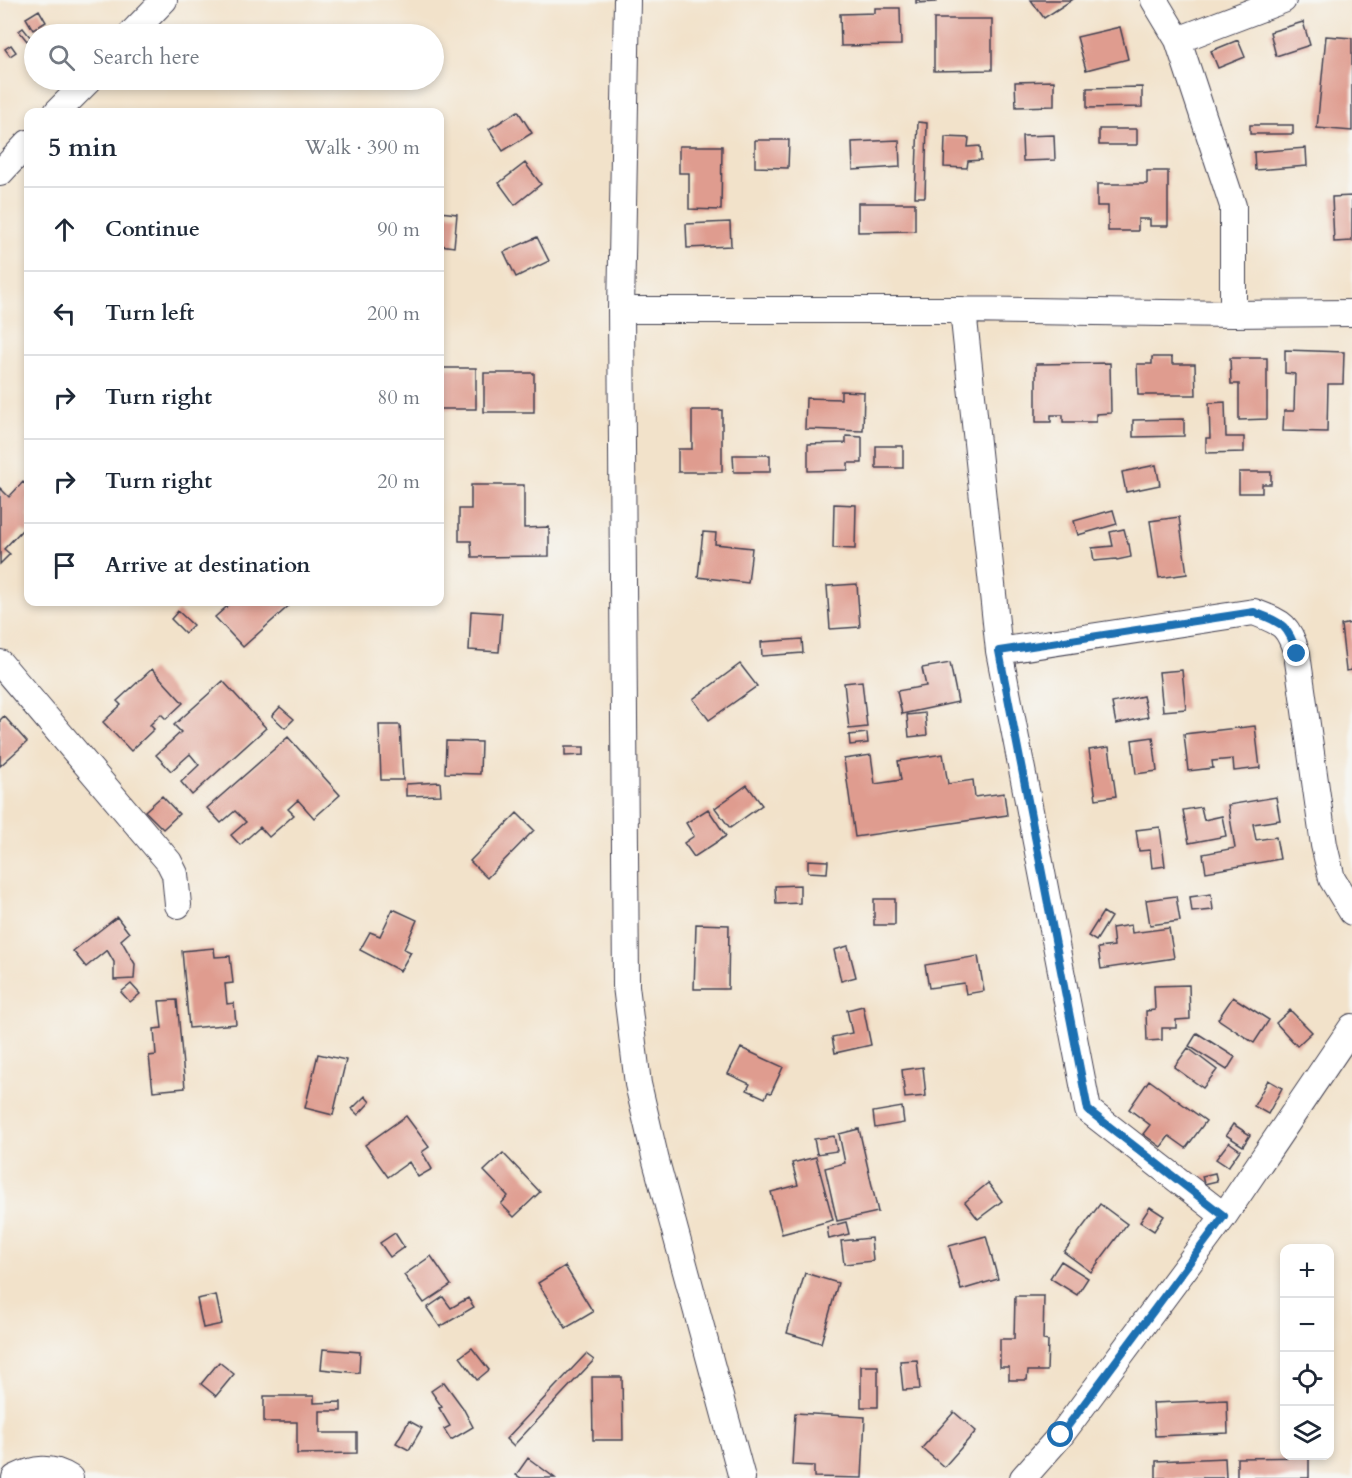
<!DOCTYPE html>
<meta charset="utf-8">
<style>
:root{--surface:#fff;--page:#f2f2f3;--text:#1f2937;--muted:#747a83;--line:#e0e1e3}
body{margin:0;font-family:Cardo,serif;background:var(--page);color:var(--text)}
.controls{position:absolute;right:18px;bottom:18px;display:grid;overflow:hidden;border-radius:12px;box-shadow:0 3px 9px #0003}
.controls button{width:54px;height:54px;display:grid;place-items:center;padding:0;border:0;border-bottom:2px solid var(--line);background:var(--surface);color:var(--text);font:30px sans-serif}
.stop{position:absolute;width:18px;height:18px;margin:-14px;border:4px solid #1f6fb2;border-radius:50%;background:#fff}
.stop.end{background:#1f6fb2;border-color:#fff;box-shadow:0 2px 6px #0008}
.list{margin:0;padding:0;list-style:none}
h2{display:flex;justify-content:space-between;align-items:center;height:78px;margin:0;padding:0 24px;font-size:26px}
h2 small{font-size:20px;font-weight:400;color:var(--muted)}
.list li{display:grid;grid-template-columns:39px 1fr auto;gap:18px;align-items:center;box-sizing:border-box;height:84px;padding:0 24px;border-top:2px solid var(--line)}
.list b{display:block;font-size:22px;white-space:nowrap}
.list em{font-size:20px;font-style:normal;color:var(--muted)}
.icon{flex:none;width:33px;height:33px;fill:none;stroke:currentColor;stroke-width:2;stroke-linecap:round;stroke-linejoin:round}
.map{position:relative;flex:none;width:1352px;height:1478px;overflow:hidden}
.search{position:absolute;background:var(--surface);box-shadow:0 3px 9px #0003;left:24px;top:24px;width:420px;height:66px;display:flex;align-items:center;gap:15px;box-sizing:border-box;padding:0 21px;border-radius:33px;color:var(--muted);font-size:22px}
.panel{position:absolute;background:var(--surface);box-shadow:0 3px 9px #0003;left:24px;top:108px;width:420px;height:498px;border-radius:12px}
.map>svg:first-child{display:block}
.building{fill:#df9c8f}
.lines{fill:none;stroke-linecap:round;stroke-linejoin:round}
.minor-casing{stroke:#413f50;stroke-width:28}
.minor{stroke:#fff;stroke-width:26}
.route{stroke:#1f6fb2;stroke-width:8}
</style>
<div class="map">
<svg width="1352" height="1478" viewBox="0 0 1352 1478">
<rect width="100%" height="100%" fill="#f6f6f2"/>
<filter id="ink" filterUnits="userSpaceOnUse"><feTurbulence type="fractalNoise" baseFrequency=".0167" numOctaves="2"/><feDisplacementMap in="SourceGraphic" scale="12" xChannelSelector="R" yChannelSelector="G"/><feConvolveMatrix kernelMatrix="1 2 1 2 8 2 1 2 1" color-interpolation-filters="sRGB"/></filter>
<filter id="wash" filterUnits="userSpaceOnUse"><feTurbulence type="fractalNoise" baseFrequency=".008" numOctaves="4" result="noise"/><feDisplacementMap in="SourceGraphic" scale="24" xChannelSelector="R" yChannelSelector="G"/><feGaussianBlur stdDeviation="1.35" result="paint"/><feColorMatrix in="noise" values="0 0 0 0 0 0 0 0 0 0 0 0 0 0 0 0 0 1.4 0 .05"/><feComposite in="paint" operator="in"/></filter>
<g filter="url(#wash)">
<rect width="100%" height="100%" fill="#f2e2ca"/>
<g id="blocks">
<!-- building -->
<path class="building" d="M916 0H936V2L916 3Z
M1031 0H1072L1044 18Z
M875 8H900L901 45 841 46 840 14 875 13Z
M39 10 46 22 33 30 26 18Z
M934 19H992V70L934 71Z
M1303 22 1310 45 1276 56 1270 32Z
M1120 27 1128 59 1086 70 1077 37Z
M23 28 31 38 27 41 19 31Z
M1326 36 1352 38V131L1317 128Z
M1238 40 1245 57 1218 68 1211 51Z
M11 45 16 52 10 56 5 49Z
M330 80H343L333 85Z
M1054 81V106L1016 107 1015 82Z
M1142 87V107L1087 108V88Z
M518 111 532 133 503 151 489 129Z
M918 122 927 123 925 197H915Z
M1250 125H1293V134H1250Z
M1099 129H1137V145H1099Z
M1054 135 1055 160 1023 161 1022 136Z
M945 137 969 138 968 147 980 146 981 160 968 161 967 168 944 167Z
M755 140H789L788 168 755 167Z
M899 140 900 167 853 170 852 142Z
M679 146H722L721 210 689 209V173H679Z
M1306 148 1307 166 1255 170 1254 152Z
M525 163 541 184 515 205 499 183Z
M1147 171H1168V226H1150V219H1138V231H1108V206H1097V184H1147Z
M1352 196V241L1334 242 1332 197Z
M858 203H915V231L858 232Z
M440 212 457 214 454 247 440 245Z
M730 222 731 246 687 248 686 224Z
M537 237 549 261 516 277 504 252Z
M1285 350 1344 352 1343 384H1328L1327 432 1283 431 1284 411H1294L1295 374 1285 373Z
M1152 357H1172V364H1195L1196 395H1138L1137 364H1152Z
M1230 358H1267V419L1239 420V384H1231Z
M1110 363 1111 413 1096 414V422H1063V415H1051V422H1036V364Z
M440 368H476V409H440Z
M484 373H534V412H484Z
M841 391 864 392 863 431 805 429 806 398 841 399Z
M1225 402 1226 437H1244V452L1206 453V438H1210L1209 403Z
M692 410H722V472H678V449H692Z
M1184 419V436L1133 437V420Z
M846 436 862 437V463H848V470L808 471V444L846 443Z
M876 446H903V468H876Z
M733 455H770V472H734Z
M1156 465 1160 485 1126 492 1122 472Z
M1239 472H1271V484H1262V493H1239Z
M23 482 28 487V531L26 533 22 530 4 549 10 554 0 564V488L9 497Z
M471 485H524V528L549 527V556L472 557 471 541H459V509H471Z
M834 504 856 505 855 549 833 548Z
M1113 510 1117 524 1078 535 1074 521Z
M1179 517 1187 574 1159 578 1150 521Z
M1124 529 1128 544H1129L1131 557 1117 560 1116 559 1094 561 1092 548 1113 546 1110 532Z
M703 532 716 533 715 544 752 548 748 583 698 577Z
M857 584 860 627 830 629 827 586Z
M232 602H293L243 647 215 617Z
M178 611 193 625 185 633 171 619Z
M471 611 502 613 499 652 469 650Z
M1352 623V670L1346 671 1341 625Z
M802 639 803 653 762 656 761 642Z
M950 663 958 702 902 714 897 691 926 686 922 668Z
M740 664 757 686 709 720 693 699Z
M152 669 183 703 166 719 161 714 150 725 154 729 131 751 103 722 121 705 117 701Z
M1182 670 1186 709 1163 711 1159 672Z
M223 681 266 728 192 795 181 782 199 765 190 754 171 771 156 755 181 732 174 725Z
M862 681 867 727 849 729 844 683Z
M1143 696 1148 717 1116 724 1112 703Z
M280 707 294 719 285 728 272 716Z
M925 713 927 735 909 737 907 715Z
M4 716 27 742 0 766V720Z
M379 725H400L403 780H381Z
M1255 726 1260 768 1234 771 1233 759 1212 761 1213 768 1188 771 1184 734Z
M867 733 868 743 850 745 849 735Z
M288 737 340 795 314 818 298 800 288 809 294 815 269 837 260 827 240 845 231 835 246 822 235 811 221 823 207 808Z
M1153 737 1157 771 1136 774 1132 740Z
M446 741 481 742 480 774 445 773Z
M565 747H584V755L565 756Z
M1109 747 1116 796 1096 799 1089 750Z
M943 754 948 784 973 780 975 797 1004 793 1007 815 855 837 844 759 871 755 875 784 901 780 898 761Z
M440 782 441 795 406 796V784Z
M747 785 762 805 730 828 715 808Z
M162 796 179 814 163 829 145 811Z
M1276 797 1280 820 1253 824 1256 840 1276 837 1280 859 1206 872 1203 854 1235 848 1228 805Z
M1201 807 1204 820 1222 816 1226 836 1189 843 1183 810Z
M708 809 726 836 694 857 684 843 694 836 686 823Z
M517 813 534 830 487 878 470 861Z
M1160 827 1165 866 1152 868 1150 850 1139 851 1136 830Z
M808 860 828 861 827 873 808 872Z
M800 885V903L776 904 775 886Z
M1211 894 1213 910 1192 912 1190 897Z
M1176 896 1180 921 1150 925 1146 900Z
M874 899H895V925H874Z
M393 909 417 920 404 949 411 952 400 971 360 950 370 932 380 936Z
M1103 912 1111 917 1096 941 1088 936Z
M117 917 129 933 121 940 135 964 134 979 114 980V962L107 950 86 967 73 951Z
M696 924 729 925 728 989H694Z
M1131 925 1132 933 1169 928 1174 958 1101 969 1098 948 1114 946 1112 928Z
M848 946 856 977 841 981 834 950Z
M214 948 215 957 230 956 233 983 225 984 227 1004 234 1003 236 1024 189 1028 182 951Z
M978 956 984 991 966 994 964 983 929 988 925 965Z
M131 984 140 994 130 1002 121 992Z
M1189 985 1190 1019 1176 1020V1028H1162V1040L1147 1041 1146 1011 1155 1010 1154 986Z
M1233 997 1269 1020 1254 1043 1218 1019Z
M177 1000 185 1088 153 1091 149 1056 156 1055 154 1029 162 1028 159 1001Z
M863 1006 871 1045 835 1053 832 1037 852 1033 847 1010Z
M1290 1010 1312 1032 1297 1046 1276 1023Z
M1197 1033 1235 1057 1227 1070 1189 1046Z
M741 1048 783 1067 771 1093 768 1092 765 1098 747 1090 750 1084 728 1074Z
M1188 1048 1217 1070 1203 1088 1174 1067Z
M318 1054 346 1060 333 1115 305 1108Z
M923 1067 926 1096 905 1098 902 1070Z
M1149 1080 1206 1121 1186 1148 1169 1136 1161 1147 1143 1134 1150 1125 1129 1109Z
M1268 1080 1282 1088 1268 1114 1254 1106Z
M365 1096 370 1102 358 1115 352 1109Z
M902 1107 904 1123 875 1128 873 1112Z
M406 1116 429 1147 422 1152 432 1169 418 1177 409 1162 388 1177 365 1145Z
M1233 1124 1250 1135 1243 1146 1226 1135Z
M859 1129 878 1212 837 1221 825 1168 845 1163 839 1134Z
M834 1136 837 1151 817 1154 814 1139Z
M1229 1142 1240 1150 1228 1167 1216 1159Z
M503 1153 540 1192 514 1217 501 1204 508 1196 484 1171Z
M816 1157 833 1220 782 1234 771 1192 798 1185 792 1163Z
M1215 1173 1217 1181 1204 1184 1202 1176Z
M988 1183 1002 1201 978 1219 965 1202Z
M1100 1204 1127 1224 1091 1272 1064 1252Z
M1150 1207 1164 1216 1154 1231 1140 1222Z
M846 1222 849 1234 829 1239 827 1227Z
M395 1233 404 1247 390 1257 380 1243Z
M986 1236 998 1279 961 1290 949 1246Z
M871 1238 873 1261 844 1264 841 1241Z
M431 1256 451 1285 424 1303 404 1275Z
M1061 1261 1088 1278 1077 1295 1050 1278Z
M565 1266 593 1312 566 1328 538 1283Z
M805 1273 838 1283 821 1343 787 1333Z
M216 1295 222 1324 203 1328 197 1299Z
M1015 1296H1044L1043 1340 1048 1341 1047 1371H1028L1027 1380H1009V1367H1000V1339H1014Z
M443 1297 451 1308 468 1298 474 1307 440 1327 427 1308Z
M472 1348 489 1370 477 1380 460 1357Z
M323 1349 360 1352 359 1373 321 1369Z
M586 1354 594 1360 513 1446 506 1439Z
M917 1360 920 1389 903 1390 900 1361Z
M219 1362 234 1374 216 1396 201 1384Z
M861 1366H878V1407H861Z
M592 1377H622L623 1440H593Z
M444 1382 463 1408 473 1427 451 1440 444 1429 450 1426 439 1408 442 1407 431 1391Z
M264 1396H314V1403L341 1402V1411H320V1433H357V1453L297 1454V1422H264Z
M1227 1400 1228 1433 1155 1436 1153 1403Z
M954 1412 976 1431 944 1467 922 1448Z
M795 1413 865 1417 862 1478 814 1477V1466L792 1465Z
M409 1421 422 1428 409 1450 396 1443Z
M1309 1457V1478H1237V1458Z
M528 1458 555 1478H521L516 1475Z
M1225 1458 1226 1478H1156V1461Z"/>
</g>
</g>
<g filter="url(#ink)">
<use href="#blocks" fill-opacity="0" stroke="#413f50" stroke-width="1.5"/>
<g class="lines">
<!-- minor casing -->
<g class="minor-casing">
<path id="minor" d="M627 0 621 310 626 986 638 1084 656 1161 742 1478
M1154 0 1178 40 1233 206V314
M131 34 164 0
M1178 40 1283 0
M57 112 89 80
M0 173 28 143
M621 310H963L1233 314 1352 313
M963 310 999 651 1088 1110 1224 1216
M999 651 1254 612C1282 623 1288 624 1297 654L1324 845 1332 879 1352 912
M0 663 169 862 175 874 178 905
M15 1478C34 1468 51 1466 70 1478
M1023 1478 1061 1435 1224 1216 1352 1027"/>
</g>
<!-- minor -->
<use href="#minor" class="minor"/>
</g>
</g>
<g class="lines" filter="url(#ink)">
<!-- route -->
<path class="route" d="M1061 1435 1224 1216 1088 1110 999 651 1254 612C1282 623 1288 624 1297 654"/>
</g>
</svg>
<div class="controls">
<button>+</button>
<button>−</button>
<button><svg class="icon" aria-label="locate" viewBox="0 0 24 24"><circle cx="12" cy="12" r="6"/><path d="M12 2v4M12 18v4M2 12h4M18 12h4"/></svg></button>
<button><svg class="icon" aria-label="layers" viewBox="0 0 24 24"><path d="M12 4l9 5-9 5-9-5zM3 14l9 5 9-5"/></svg></button>
</div>
<div class="stop" style="left:1061px;top:1435px"></div>
<div class="stop end" style="left:1297px;top:654px"></div>
<div class="search"><svg class="icon" aria-label="search" viewBox="0 0 24 24"><circle cx="10" cy="10" r="6"/><path d="M15 15l6 6"/></svg>Search here</div>
<section class="panel">
<h2>5 min<small>Walk · 390 m</small></h2>
<ul class="list">
<li><svg class="icon" aria-label="ahead" viewBox="0 0 24 24"><path d="M12 20V5M6 11l6-6 6 6"/></svg><div><b>Continue</b></div><em>90 m</em></li>
<li><svg class="icon" aria-label="left" viewBox="0 0 24 24"><path d="M17 20v-9H6M10 6l-5 5 5 5"/></svg><div><b>Turn left</b></div><em>200 m</em></li>
<li><svg class="icon" aria-label="right" viewBox="0 0 24 24"><path d="M7 20v-9h11M14 6l5 5-5 5"/></svg><div><b>Turn right</b></div><em>80 m</em></li>
<li><svg class="icon" aria-label="right" viewBox="0 0 24 24"><path d="M7 20v-9h11M14 6l5 5-5 5"/></svg><div><b>Turn right</b></div><em>20 m</em></li>
<li><svg class="icon" aria-label="arrive" viewBox="0 0 24 24"><path d="M6 21V4h12l-3 4 3 4H6"/></svg><div><b>Arrive at destination</b></div></li>
</ul>
</section>
</div>
